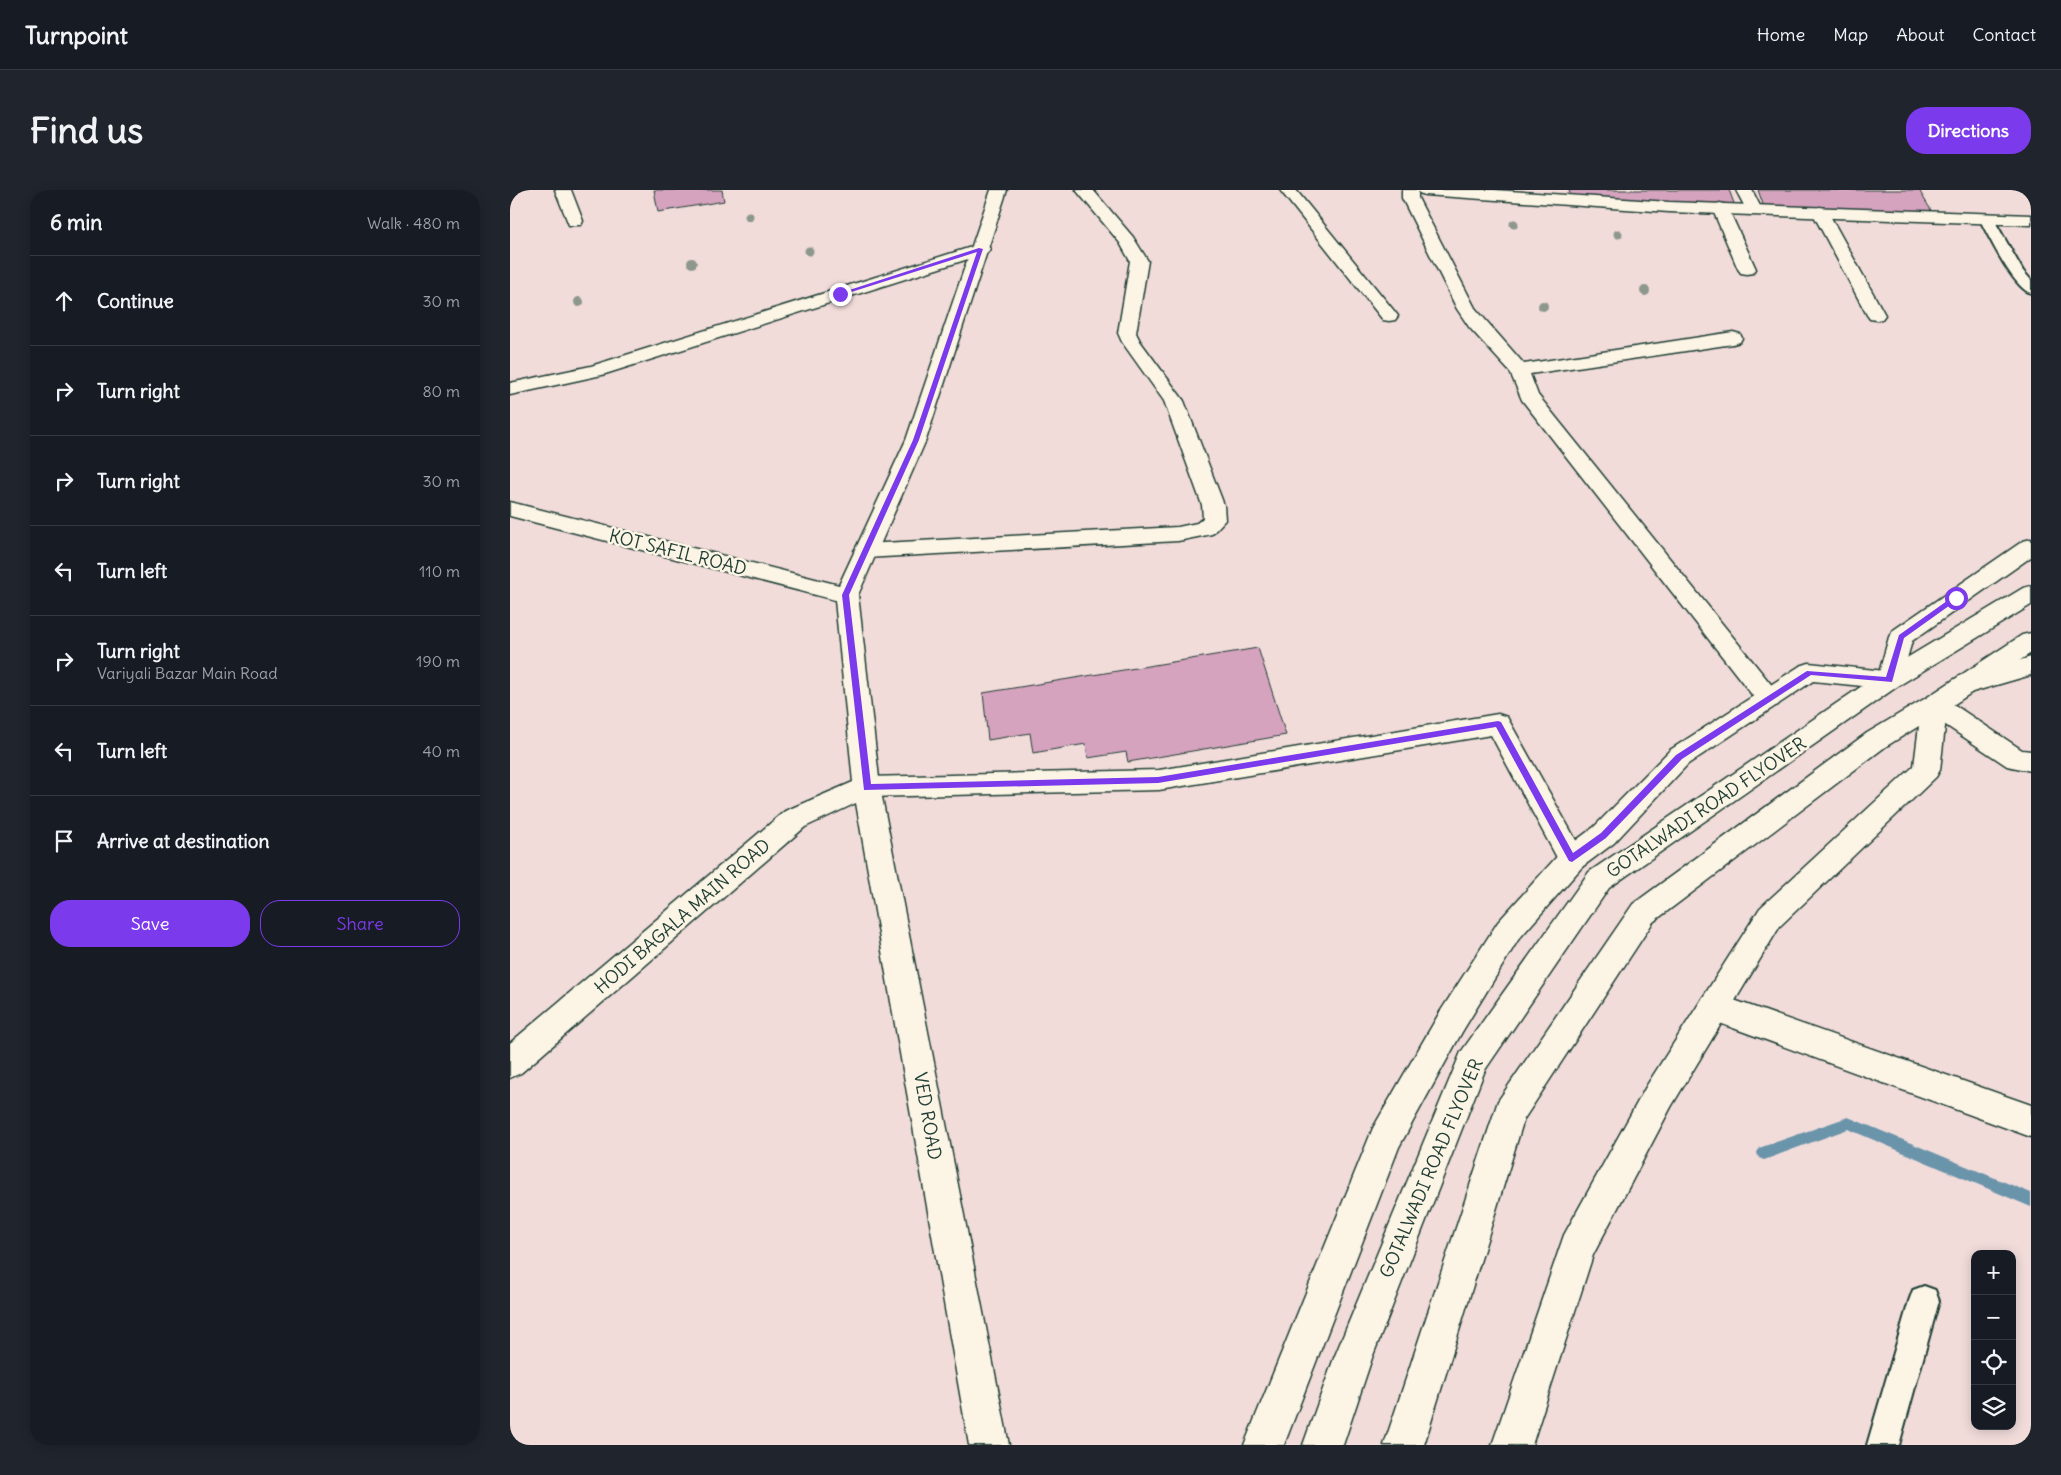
<!DOCTYPE html>
<meta charset="utf-8">
<style>
:root{--surface:#171b24;--page:#20242c;--text:#f1f3f6;--muted:#9ea1a6;--line:#363941;--accent:#7c3aed}
body{margin:0;font-family:Delius,sans-serif;background:var(--page);color:var(--text)}
.controls{position:absolute;right:15px;bottom:15px;display:grid;overflow:hidden;border-radius:10px;box-shadow:0 2px 12px #0003}
.controls button{width:45px;height:45px;display:grid;place-items:center;padding:0;border:0;border-bottom:1px solid var(--line);background:var(--surface);color:var(--text);font:25px sans-serif}
.stop{position:absolute;width:15px;height:15px;margin:-11px;border:4px solid #7c3aed;border-radius:50%;background:#fff}
.stop.end{background:#7c3aed;border-color:#fff;box-shadow:0 1px 5px #0008}
.list{margin:0;padding:0;list-style:none}
h2{display:flex;justify-content:space-between;align-items:center;height:65px;margin:0;padding:0 20px;font-size:21px}
h2 small{font-size:16px;font-weight:400;color:var(--muted)}
.list li{display:grid;grid-template-columns:32px 1fr auto;gap:15px;align-items:center;box-sizing:border-box;height:90px;padding:0 20px;border-top:1px solid var(--line)}
.list b{display:block;font-size:19px;white-space:nowrap}
.list p{margin:0;font-size:16px;white-space:nowrap;color:var(--muted)}
.list em{font-size:16px;font-style:normal;color:var(--muted)}
.actions{display:flex;gap:10px;padding:15px 20px}
.actions a{flex:1;padding:11px 0;border:1px solid var(--accent);border-radius:20px;text-align:center;font-size:18px;color:var(--accent)}
.actions .main{background:var(--accent);color:#fff}
.icon{flex:none;width:28px;height:28px;fill:none;stroke:currentColor;stroke-width:2;stroke-linecap:round;stroke-linejoin:round}
.map{position:relative;flex:none;width:1521px;height:1255px;overflow:hidden;border-radius:20px}
header{display:flex;align-items:center;gap:30px;box-sizing:border-box;height:70px;padding:0 25px;background:var(--surface);border-bottom:1px solid var(--line)}
header strong{font-size:24px}
nav{display:flex;gap:28px;margin-inline-start:auto;font-size:18px}
.intro{display:flex;align-items:center;justify-content:space-between;box-sizing:border-box;height:120px;padding:0 30px}
h1{margin:0;font-size:35px}
.button{padding:12px 22px;border-radius:20px;background:var(--accent);color:#fff;font-size:18px;font-weight:700}
main{display:flex;gap:30px;padding:0 30px}
aside{flex:1;background:var(--surface);border-radius:20px;box-shadow:0 2px 12px #0003}
.map>svg:first-child{display:block}
.lines{fill:none;stroke-linecap:round;stroke-linejoin:round}
.stream{fill:#6b94aa;fill-rule:evenodd}
.building{fill:#d6a3bf;stroke:#1f3d34}
.service-casing{stroke:#1f3d34;stroke-width:4}
.minor-casing{stroke:#1f3d34;stroke-width:3}
.tertiary-casing{stroke:#1f3d34;stroke-width:3}
.secondary-casing{stroke:#1f3d34;stroke-width:3}
.service{fill:#fcf5e5;fill-rule:evenodd}
.minor{fill:#fcf5e5;fill-rule:evenodd}
.tertiary{fill:#fcf5e5;fill-rule:evenodd}
.secondary{fill:#fcf5e5;fill-rule:evenodd}
.tree{fill:#8d978b}
.route{fill:#7c3aed}
.labels{text-anchor:middle;dominant-baseline:central;stroke-width:5;stroke-linejoin:round;paint-order:stroke}
.street-label{font-size:18px;fill:#1f3d34;stroke:#fcf5e5}
</style>
<header>
<strong>Turnpoint</strong>
<nav><a>Home</a><a>Map</a><a>About</a><a>Contact</a></nav>
</header>
<div class="intro"><h1>Find us</h1><a class="button">Directions</a></div>
<main>
<aside>
<h2>6 min<small>Walk · 480 m</small></h2>
<ul class="list">
<li><svg class="icon" aria-label="ahead" viewBox="0 0 24 24"><path d="M12 20V5M6 11l6-6 6 6"/></svg><div><b>Continue</b></div><em>30 m</em></li>
<li><svg class="icon" aria-label="right" viewBox="0 0 24 24"><path d="M7 20v-9h11M14 6l5 5-5 5"/></svg><div><b>Turn right</b></div><em>80 m</em></li>
<li><svg class="icon" aria-label="right" viewBox="0 0 24 24"><path d="M7 20v-9h11M14 6l5 5-5 5"/></svg><div><b>Turn right</b></div><em>30 m</em></li>
<li><svg class="icon" aria-label="left" viewBox="0 0 24 24"><path d="M17 20v-9H6M10 6l-5 5 5 5"/></svg><div><b>Turn left</b></div><em>110 m</em></li>
<li><svg class="icon" aria-label="right" viewBox="0 0 24 24"><path d="M7 20v-9h11M14 6l5 5-5 5"/></svg><div><b>Turn right</b><p>Variyali Bazar Main Road</p></div><em>190 m</em></li>
<li><svg class="icon" aria-label="left" viewBox="0 0 24 24"><path d="M17 20v-9H6M10 6l-5 5 5 5"/></svg><div><b>Turn left</b></div><em>40 m</em></li>
<li><svg class="icon" aria-label="arrive" viewBox="0 0 24 24"><path d="M6 21V4h12l-3 4 3 4H6"/></svg><div><b>Arrive at destination</b></div></li>
</ul>
<div class="actions"><a class="main">Save</a><a>Share</a></div>
</aside>
<div class="map">
<svg width="1521" height="1255" viewBox="0 0 1521 1255">
<rect width="100%" height="100%" fill="#f1dcda"/>
<filter id="ink" filterUnits="userSpaceOnUse"><feTurbulence type="fractalNoise" baseFrequency=".02" numOctaves="2"/><feDisplacementMap in="SourceGraphic" scale="10" xChannelSelector="R" yChannelSelector="G"/><feConvolveMatrix kernelMatrix="1 2 1 2 8 2 1 2 1" color-interpolation-filters="sRGB"/></filter>
<g filter="url(#ink)">
<g class="lines">
<!-- stream -->
<path class="stream" d="M1338 927 1521 1003V1017L1338 939 1254 970 1249 968 1247 963 1249 958Z"/>
</g>
<!-- building -->
<path class="building" d="M144 0H212L214 11 148 22Z
M1059 0H1219L1225 16 1061 7Z
M1248 0H1409L1422 22 1254 17Z
M748 458 776 545 618 572 616 562 578 568 576 554 523 563 520 543 478 550 473 503Z"/>
<g class="lines">
<!-- service casing -->
<g class="service-casing">
<path id="service" d="M1476 24 1483 28 1513 81 1521 90V103C1504 99 1478 45 1469 28Z
M1414 1096 1425 1100 1429 1111 1389 1255H1357L1399 1111 1403 1100Z"/>
</g>
<!-- minor casing -->
<g class="minor-casing">
<path id="minor" d="M45 0H61L73 31 71 35H59Z
M566 0H583L623 47 638 71 626 143 630 151 674 211 714 315 715 330 702 344 668 351 355 368 347 366 344 361 347 356 355 354 668 337 687 333 693 328 692 315 654 211 612 152 608 143 620 71 610 53Z
M770 0H786L885 122 888 126 885 130 879 131 873 130Z
M892 0H908V8L965 118 1014 174 1223 142 1230 144 1232 148 1230 152 1223 154 1020 184 1028 205 1268 503 1272 509 1268 515 1259 518 1250 515 1012 210 1000 182 959 137 947 119 892 8Z
M1226 0H1242L1252 20 1250 23H1238Z
M1210 13 1216 15 1218 18 1246 79 1243 83 1237 84 1231 83 1228 79 1202 18 1204 15Z
M1310 17 1316 19 1318 22 1375 125 1372 129 1366 130 1360 129 1357 125 1302 22 1304 19Z
M471 54 477 55 480 59 477 63 92 185 0 205V193L81 176Z
M1425 506 1434 508 1512 560 1521 561V581L1497 576 1416 522 1412 515 1416 508Z
M988 524 997 527 1072 661 1076 669 1072 677 1062 680 1052 677 981 545 649 600 357 607 347 604 344 597 347 590 357 587 649 580Z
M1204 803 1521 915V947L1193 827 1189 817 1193 807Z"/>
</g>
<!-- tertiary casing -->
<g class="tertiary-casing">
<path id="tertiary" d="M907 0H984L1159 12 1521 25V35L1159 22 915 5 909 3Z
M1521 349V367L1402 451 1391 490 1388 496 1379 499 1370 496 1367 490 1379 447 1382 441 1513 351Z
M1521 467V485L1452 505 1443 502 1439 496 1443 490Z"/>
</g>
<!-- secondary casing -->
<g class="secondary-casing">
<path id="secondary" d="M481 0H497L416 250 348 405 370 597 499 1255H459L346 613 295 637 11 883 0 888V853L275 621 343 592 325 410 0 326V312L329 395 396 250Z
M1521 396V415L1388 496 1099 698 975 880 862 1168 833 1255H793L824 1168 951 862 1079 682 1352 496 1303 491 1178 574 1104 653 1072 677 1008 750 952 842 889 957 774 1255H734L863 938 930 822 988 732 1052 661 1084 637 1160 560 1290 476 1299 473 1375 481 1513 398Z
M1521 443V463L1437 519 1430 580 1426 587 1270 736 1161 917 1083 1065 1022 1255H982L1054 1045 1137 895 1250 718 1404 576 1409 536 1375 557 1143 732 1014 929 914 1255H874L988 911 1123 714 1357 543 1416 508 1512 445Z"/>
</g>
<!-- service -->
<use href="#service" class="service"/>
<!-- minor -->
<use href="#minor" class="minor"/>
<!-- tertiary -->
<use href="#tertiary" class="tertiary"/>
<!-- secondary -->
<use href="#secondary" class="secondary"/>
</g>
<!-- trees -->
<g class="tree">
<circle cx="239" cy="26" r="4.5"/>
<circle cx="1004" cy="34" r="4.5"/>
<circle cx="1108" cy="44" r="4.5"/>
<circle cx="299" cy="61" r="4.5"/>
<circle cx="182" cy="73" r="5"/>
<circle cx="1135" cy="101" r="5"/>
<circle cx="69" cy="112" r="5"/>
<circle cx="1033" cy="116" r="5"/>
</g>
</g>
<!-- route -->
<path class="route" d="M469 58 473 59 409 250 339 405 361 594 648 587 988 531 991 532 1063 663 1091 643 1166 565 1297 481 1376 487 1389 445 1444 406 1450 408 1394 448 1382 492 1301 485 1172 569 1096 648 1062 672 1059 671 986 537 648 593 354 600 332 405 403 250 467 62 332 105 327 104Z"/>
<g class="labels">
<!-- street labels -->
<g class="street-label">
<text transform="translate(168 362) rotate(14)">KOT SAFIL ROAD</text>
<text transform="translate(1196 617) rotate(-34)">GOTALWADI ROAD FLYOVER</text>
<text transform="translate(172 726) rotate(-41)">HODI BAGALA MAIN ROAD</text>
<text transform="translate(418 926) rotate(80)">VED ROAD</text>
<text transform="translate(921 978) rotate(-67)">GOTALWADI ROAD FLYOVER</text>
</g>
</g>
</svg>
<div class="controls">
<button>+</button>
<button>−</button>
<button><svg class="icon" aria-label="locate" viewBox="0 0 24 24"><circle cx="12" cy="12" r="6"/><path d="M12 2v4M12 18v4M2 12h4M18 12h4"/></svg></button>
<button><svg class="icon" aria-label="layers" viewBox="0 0 24 24"><path d="M12 4l9 5-9 5-9-5zM3 14l9 5 9-5"/></svg></button>
</div>
<div class="stop" style="left:1446px;top:408px"></div>
<div class="stop end" style="left:330px;top:104px"></div>
</div>
</main>
